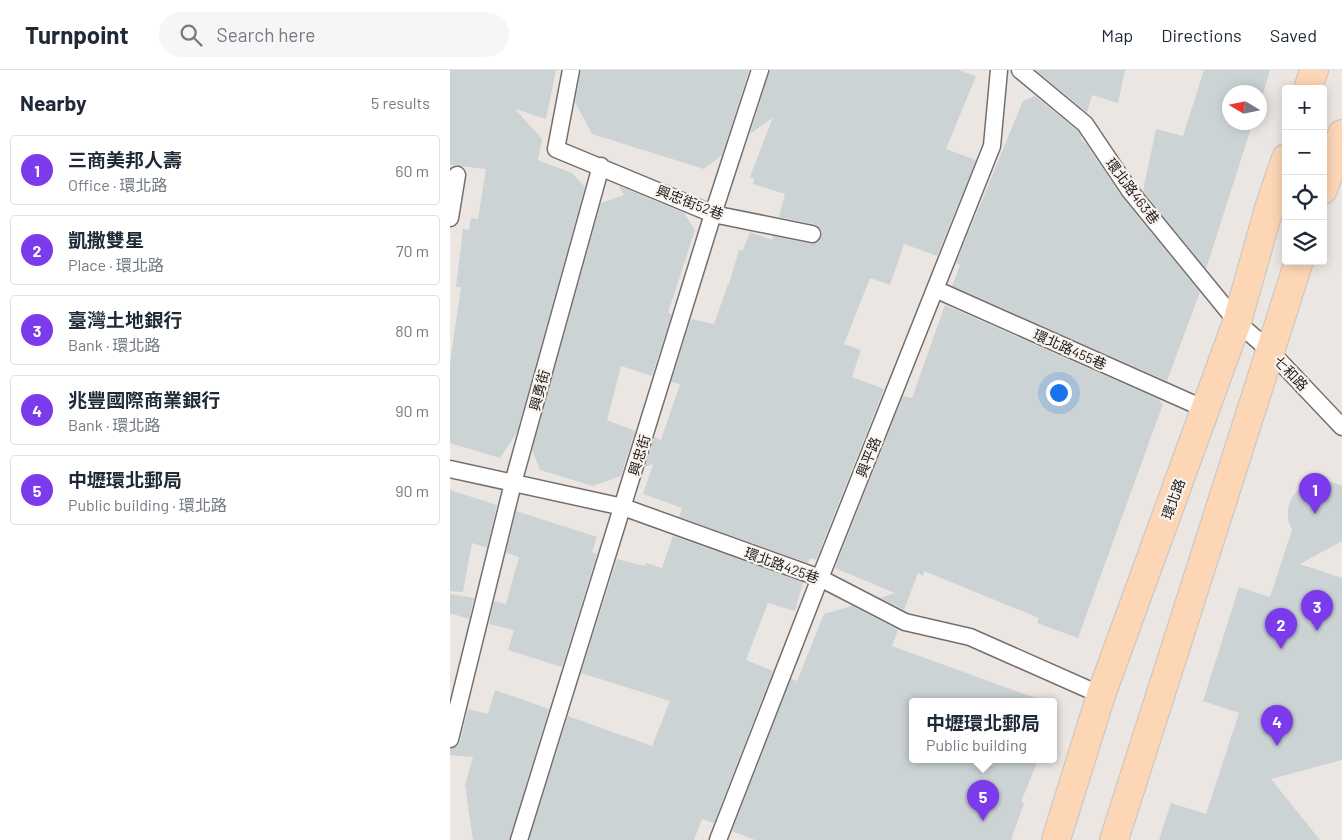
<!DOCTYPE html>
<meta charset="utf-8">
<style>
:root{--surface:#fff;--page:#f6f6f7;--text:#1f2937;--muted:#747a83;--line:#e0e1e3;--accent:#7c3aed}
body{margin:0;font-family:Barlow,"Noto Sans TC",sans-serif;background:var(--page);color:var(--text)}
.controls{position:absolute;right:15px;top:15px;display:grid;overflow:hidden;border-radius:5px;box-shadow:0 2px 12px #0003}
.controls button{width:45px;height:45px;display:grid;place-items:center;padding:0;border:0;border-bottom:1px solid var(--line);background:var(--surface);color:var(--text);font:25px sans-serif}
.compass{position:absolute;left:772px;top:15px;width:45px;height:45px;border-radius:50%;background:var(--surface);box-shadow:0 2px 12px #0003;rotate:280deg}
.you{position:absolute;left:608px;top:322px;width:18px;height:18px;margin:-12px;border:4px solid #fff;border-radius:50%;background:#1a73e8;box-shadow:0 0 0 8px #1a73e833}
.badge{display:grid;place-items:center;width:32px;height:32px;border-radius:50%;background:var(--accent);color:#fff;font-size:16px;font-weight:700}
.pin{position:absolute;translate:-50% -41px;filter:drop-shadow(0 1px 2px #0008)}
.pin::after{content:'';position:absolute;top:26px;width:18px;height:15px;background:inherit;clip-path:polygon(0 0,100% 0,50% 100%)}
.popup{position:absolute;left:459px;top:628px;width:148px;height:65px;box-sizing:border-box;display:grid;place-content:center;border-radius:5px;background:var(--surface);filter:drop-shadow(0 1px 4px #0005);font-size:16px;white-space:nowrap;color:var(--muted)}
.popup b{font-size:19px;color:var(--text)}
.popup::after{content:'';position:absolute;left:50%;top:100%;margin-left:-10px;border:10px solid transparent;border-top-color:var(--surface)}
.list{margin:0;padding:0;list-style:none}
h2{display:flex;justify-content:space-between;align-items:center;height:65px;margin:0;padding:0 20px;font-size:21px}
h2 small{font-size:16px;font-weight:400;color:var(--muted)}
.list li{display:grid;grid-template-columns:32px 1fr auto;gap:15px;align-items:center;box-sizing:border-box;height:70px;margin:0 10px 10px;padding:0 10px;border:1px solid var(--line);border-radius:5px}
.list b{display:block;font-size:19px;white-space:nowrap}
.list p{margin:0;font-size:16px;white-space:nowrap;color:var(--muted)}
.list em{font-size:16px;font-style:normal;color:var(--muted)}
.icon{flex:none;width:28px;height:28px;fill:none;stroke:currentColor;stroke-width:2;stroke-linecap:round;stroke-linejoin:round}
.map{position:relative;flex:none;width:892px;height:770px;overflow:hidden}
header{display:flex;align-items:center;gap:30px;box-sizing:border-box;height:70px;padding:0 25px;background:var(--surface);border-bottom:1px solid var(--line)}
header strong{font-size:24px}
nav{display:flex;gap:28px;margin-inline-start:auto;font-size:18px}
.search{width:350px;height:45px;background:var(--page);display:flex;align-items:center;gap:12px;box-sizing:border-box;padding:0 18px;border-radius:28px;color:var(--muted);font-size:19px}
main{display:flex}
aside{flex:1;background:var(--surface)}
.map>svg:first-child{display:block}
.building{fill:#ccd3d5}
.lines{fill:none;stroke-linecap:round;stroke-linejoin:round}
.service-casing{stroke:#746f6c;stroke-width:19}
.primary-casing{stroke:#c4c4c4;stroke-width:30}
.service{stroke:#fff;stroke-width:16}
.primary{stroke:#fdd6b6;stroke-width:28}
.labels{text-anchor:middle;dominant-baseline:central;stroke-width:4.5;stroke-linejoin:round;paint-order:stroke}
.street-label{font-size:14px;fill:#1e1c1b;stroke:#f8f3ef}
</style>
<header>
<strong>Turnpoint</strong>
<div class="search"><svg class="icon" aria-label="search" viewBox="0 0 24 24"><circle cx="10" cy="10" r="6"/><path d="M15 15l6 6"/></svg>Search here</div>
<nav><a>Map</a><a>Directions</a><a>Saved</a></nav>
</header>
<main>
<aside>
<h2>Nearby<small>5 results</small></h2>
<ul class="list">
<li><span class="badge">1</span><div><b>三商美邦人壽</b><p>Office · 環北路</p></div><em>60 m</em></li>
<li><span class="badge">2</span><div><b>凱撒雙星</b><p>Place · 環北路</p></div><em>70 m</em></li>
<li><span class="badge">3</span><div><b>臺灣土地銀行</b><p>Bank · 環北路</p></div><em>80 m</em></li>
<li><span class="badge">4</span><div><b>兆豐國際商業銀行</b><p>Bank · 環北路</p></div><em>90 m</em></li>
<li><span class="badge">5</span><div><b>中壢環北郵局</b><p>Public building · 環北路</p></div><em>90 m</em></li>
</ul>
</aside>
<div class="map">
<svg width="892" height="770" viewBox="0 0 892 770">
<rect width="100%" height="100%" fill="#ebe6e2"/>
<!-- building -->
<path class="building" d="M0 0H106L96 49 65 39 92 69 88 90 122 103 135 117 67 362 50 388 0 373V293L11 217H6L13 159 19 160 21 148 28 149 36 99 0 95Z
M131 0H299L272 85 254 99 142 64 125 32Z
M320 0H508L526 6 496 79 526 90 487 186 454 174 440 215 420 208 394 274 411 280 402 307 434 319 366 490 360 488 358 493 229 447 232 438 193 424 203 394 195 397 204 367 211 370 230 314 221 312 241 249 264 254 278 214H279L289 180H293L300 162 322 170 323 166 361 174 369 171 372 166 371 160 364 154 329 147 335 124 303 114 304 108 300 107 323 47 300 64Z
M586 0H675L668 33 642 25 637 43Z
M754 0H820L810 34V22H780V52H803L756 199 693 121 706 59 733 66Z
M585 26 628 61 631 66V69L637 75 672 127 750 222 717 311 502 216 510 195 506 193 573 31Z
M169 116 234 143 245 160 218 243 222 244 202 306 171 296 157 350 185 361 171 406 143 416 90 400 82 380 151 133 174 125Z
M495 235 710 330V332L713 334 628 568 587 553 589 548 474 501 473 506 468 503 454 540 430 528 445 523 385 498 453 326 462 328Z
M868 410 879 411 892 416V471L850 494 892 508V690L821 709 870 770H709L721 733 756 744 789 643 753 631 789 517 820 527 842 460 838 450V438L842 427 849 419 858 413Z
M0 420 47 435 37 478 22 473 13 522 0 521Z
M66 441 147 467 142 482 147 484 112 597 58 580 64 560 39 554 44 531 56 534 69 487 56 483Z
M223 466 353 512 345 541 318 533 296 590 323 601 264 753 252 749 244 770H79L118 646 202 676 220 631 131 603 167 489 195 496 196 493 212 498Z
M0 524 24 528 19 549 0 543Z
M402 536 448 560 442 576 588 629V632H463V690H588L571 732 574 733 561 770H305L282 761 341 609 347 611 374 544Z
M45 620 99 639 59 770H23L15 715 23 687 0 685V679L7 676 10 672 18 639 38 644Z"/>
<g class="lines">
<!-- service casing -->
<g class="service-casing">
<path id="service" d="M121 0 106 79 263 144 362 164
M570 0 635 54 680 121 787 252 820 281 892 357
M0 148 7 105
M485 219 755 339
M0 399 173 437 370 508 455 552 520 567 651 625
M0 669 63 413 151 96
M69 770 263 144 310 0
M268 770 370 508 542 76 549 0"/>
</g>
<!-- primary casing -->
<g class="primary-casing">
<path id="primary" d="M858 19 864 0
M873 120 892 64
M606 770 651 625 787 252 820 135 836 88
M664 770 849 191"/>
</g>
<!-- service -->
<use href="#service" class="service"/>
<!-- primary -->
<use href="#primary" class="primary"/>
</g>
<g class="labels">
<!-- street labels -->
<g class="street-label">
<text transform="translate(683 121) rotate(53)">環北路463巷</text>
<text transform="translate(240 132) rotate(21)">興忠街52巷</text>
<text transform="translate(620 279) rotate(24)">環北路455巷</text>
<text transform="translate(841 303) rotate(46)">七和路</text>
<text transform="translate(89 320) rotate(-75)">興勇街</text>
<text transform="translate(189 385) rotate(-73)">興忠街</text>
<text transform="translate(418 387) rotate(-68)">興平路</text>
<text transform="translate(723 429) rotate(-70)">環北路</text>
<text transform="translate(332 495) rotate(20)">環北路425巷</text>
</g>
</g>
</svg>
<div class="controls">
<button>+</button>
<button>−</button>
<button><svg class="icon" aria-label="locate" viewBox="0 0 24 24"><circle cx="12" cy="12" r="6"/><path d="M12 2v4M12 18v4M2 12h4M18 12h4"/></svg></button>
<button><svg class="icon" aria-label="layers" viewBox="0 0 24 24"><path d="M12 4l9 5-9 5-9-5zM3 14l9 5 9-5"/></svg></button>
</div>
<svg class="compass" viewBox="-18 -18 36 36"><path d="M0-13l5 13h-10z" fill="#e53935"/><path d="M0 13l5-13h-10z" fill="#747a83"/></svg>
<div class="you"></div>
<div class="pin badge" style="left:865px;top:444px">1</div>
<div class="pin badge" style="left:831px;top:579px">2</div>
<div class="pin badge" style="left:867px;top:561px">3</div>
<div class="pin badge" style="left:827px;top:676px">4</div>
<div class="pin badge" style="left:533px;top:751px">5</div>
<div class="popup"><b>中壢環北郵局</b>Public building</div>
</div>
</main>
